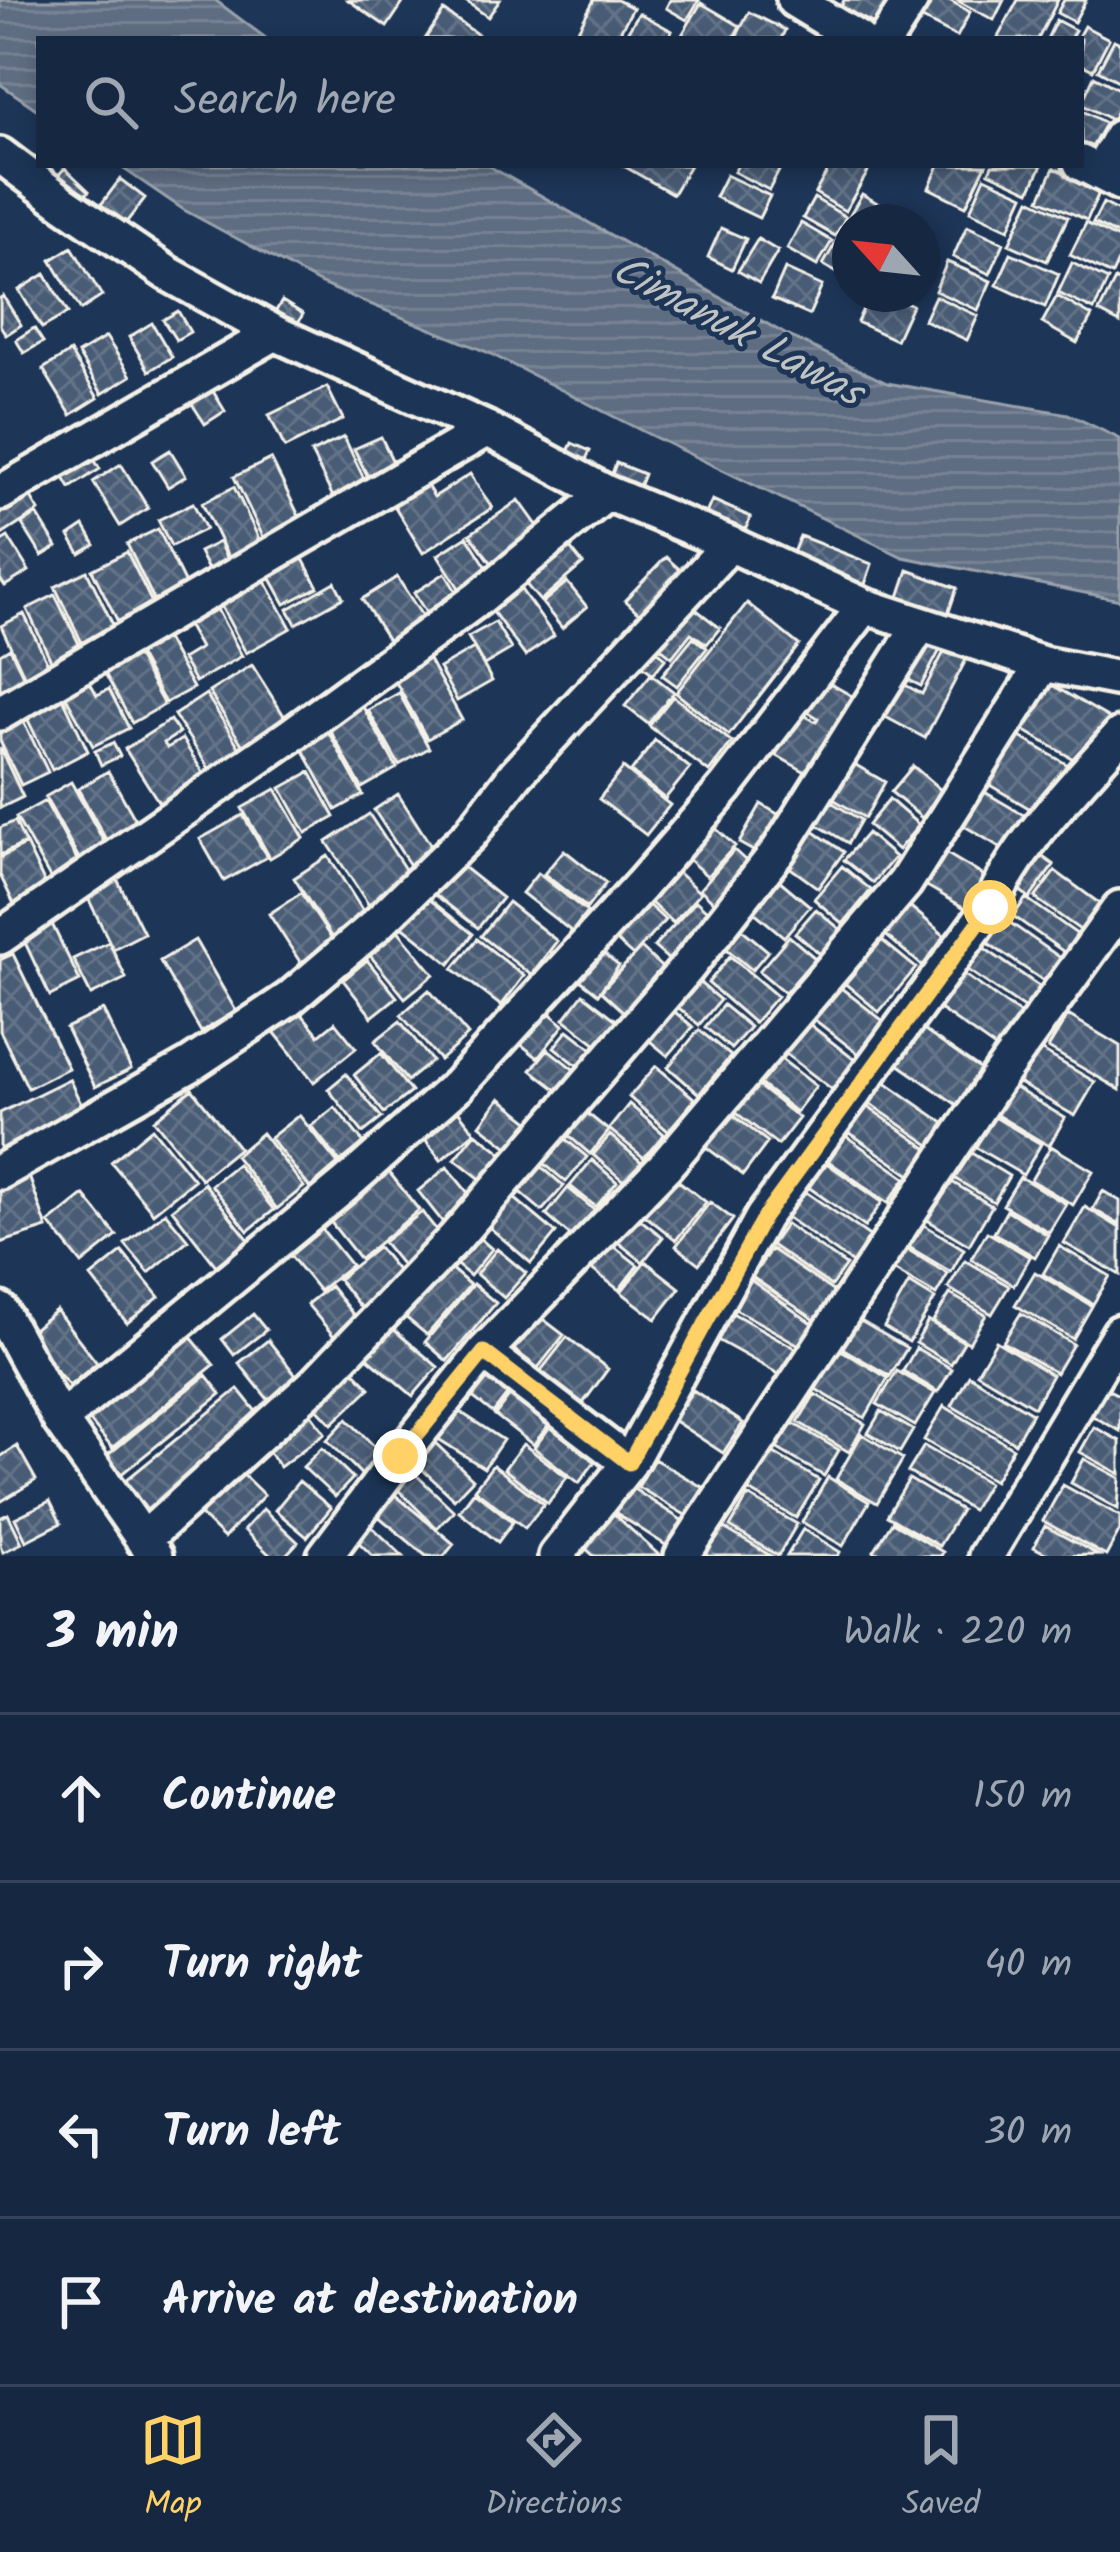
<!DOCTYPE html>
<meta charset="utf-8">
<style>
:root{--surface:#162841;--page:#23344c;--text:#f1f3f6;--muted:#9ea6b1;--line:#35445a;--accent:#ffd166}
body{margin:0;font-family:Kalam,sans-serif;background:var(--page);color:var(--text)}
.compass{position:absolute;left:832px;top:204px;width:108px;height:108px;border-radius:50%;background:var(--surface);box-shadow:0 6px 18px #0003;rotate:297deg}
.stop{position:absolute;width:36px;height:36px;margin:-27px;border:9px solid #ffd166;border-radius:50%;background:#fff}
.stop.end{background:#ffd166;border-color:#fff;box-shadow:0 3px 12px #0008}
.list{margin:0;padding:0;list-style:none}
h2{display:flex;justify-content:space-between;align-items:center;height:156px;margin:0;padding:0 48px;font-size:51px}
h2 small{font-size:39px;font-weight:400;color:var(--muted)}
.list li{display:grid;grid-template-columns:78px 1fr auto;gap:36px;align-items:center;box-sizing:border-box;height:168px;padding:0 48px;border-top:3px solid var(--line)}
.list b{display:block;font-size:45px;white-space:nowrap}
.list em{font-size:39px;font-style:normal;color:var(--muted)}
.icon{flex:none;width:66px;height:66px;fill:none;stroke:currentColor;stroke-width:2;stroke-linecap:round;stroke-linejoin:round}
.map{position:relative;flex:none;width:1120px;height:1556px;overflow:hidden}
.search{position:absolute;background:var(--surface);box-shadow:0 6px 18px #0003;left:36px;right:36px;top:36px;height:132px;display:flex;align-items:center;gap:30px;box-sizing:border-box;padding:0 42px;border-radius:0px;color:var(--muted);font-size:45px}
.sheet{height:828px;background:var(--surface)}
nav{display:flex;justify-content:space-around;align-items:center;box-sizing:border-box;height:168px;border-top:3px solid var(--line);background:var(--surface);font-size:33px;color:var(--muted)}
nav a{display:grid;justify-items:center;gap:6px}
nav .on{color:var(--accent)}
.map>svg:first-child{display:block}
.water{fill:url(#water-rules);stroke:#9aa2ab;stroke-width:3}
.building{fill:url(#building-cross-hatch);stroke:#f4f1e8;stroke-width:3}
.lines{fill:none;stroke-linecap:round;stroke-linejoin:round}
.minor-casing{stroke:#f4f1e8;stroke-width:42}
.minor{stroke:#1d3557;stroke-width:33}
.route{stroke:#ffd166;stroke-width:15}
.labels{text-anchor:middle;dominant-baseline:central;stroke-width:10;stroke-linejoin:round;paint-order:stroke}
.water-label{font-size:42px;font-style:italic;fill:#c0c3c4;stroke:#1d3557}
</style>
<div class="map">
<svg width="1120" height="1556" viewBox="0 0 1120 1556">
<defs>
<pattern id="water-rules" width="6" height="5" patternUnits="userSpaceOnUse" patternTransform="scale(3)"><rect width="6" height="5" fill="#5e6d82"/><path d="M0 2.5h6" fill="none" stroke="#768294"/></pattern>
<pattern id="building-cross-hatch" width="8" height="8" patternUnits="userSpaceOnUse" patternTransform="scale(3)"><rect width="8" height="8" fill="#485b74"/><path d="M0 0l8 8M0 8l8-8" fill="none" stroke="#637388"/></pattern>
</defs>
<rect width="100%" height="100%" fill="#1d3557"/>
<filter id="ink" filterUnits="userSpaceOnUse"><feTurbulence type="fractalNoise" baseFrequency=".00833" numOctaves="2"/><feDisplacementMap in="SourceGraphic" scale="24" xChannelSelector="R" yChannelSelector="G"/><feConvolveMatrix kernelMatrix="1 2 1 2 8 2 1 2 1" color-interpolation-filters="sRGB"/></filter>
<g filter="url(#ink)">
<!-- water -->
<path class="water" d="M0 0H215L267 39H39V111L0 84Z
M118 165H487L785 334 887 383 1068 414 1120 439V600L903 557 650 435 487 352 321 284 184 210Z"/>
<!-- building -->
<path class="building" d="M348 0H405L387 27Z
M464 0H500L488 17Z
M594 0H617L633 8 616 39H573Z
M670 0H699L687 20 666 8Z
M844 0H885L896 6 884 29 841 7Z
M918 0H949L970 12 957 37 911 13Z
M956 0H1004L994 20Z
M1018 0H1058L1038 39H997Z
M1064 0H1086L1074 22 1057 13Z
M701 3 740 26 733 39H689L682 35Z
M444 11 484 39H425Z
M749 12 785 30 781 39H735Z
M639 13 672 31 667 39H623Z
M1056 20 1075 30 1070 39H1047Z
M1084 26 1109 39 1093 70 1081 64V39H1077Z
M1114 40 1120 43V82L1098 70Z
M1094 76 1120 90V105L1112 120 1081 104Z
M1081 110 1109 125 1096 150 1081 142Z
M622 165H690L673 194Z
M738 165H782L769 190 734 172Z
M831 165H861L869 170 845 211 815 193Z
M939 165H986L966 206 929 188Z
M992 165H1042L1030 191 989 172Z
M65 168 89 191 75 207 50 184Z
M1054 168 1101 188 1087 220 1040 199Z
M726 175 770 196 759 218 715 197Z
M985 177 1024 195 1009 229 970 211Z
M120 179 145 198 122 228 97 210Z
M862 194 898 215 894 222H859L849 216Z
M814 198 846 217 835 236 803 218Z
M1030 199 1068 217 1047 261 1009 244Z
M1103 203 1120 212V236L1093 223Z
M801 223 832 241 817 266 787 249Z
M1086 223 1120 240V257L1112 275 1070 255Z
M846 224 850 226V280L823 265Z
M967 226 1004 243 990 274 953 257Z
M721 228 746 239 732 269 708 257Z
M758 239 778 251 759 283 738 271Z
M72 247 102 296 81 310 51 260Z
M1011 253 1059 274 1045 307 997 285Z
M947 262 991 281 978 310 935 291Z
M1072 263 1108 280 1094 310 1058 293Z
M785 269 822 286 809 315 772 299Z
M45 274 68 313 42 328 19 290Z
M1115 280 1120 283V323L1099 312Z
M870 294H888L912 305 896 340 857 322Z
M3 296 21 325 6 335 0 325V298Z
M935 296 978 316 967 340 924 320Z
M1057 296 1092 316 1077 343 1042 323Z
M282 301 303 314 293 331 271 319Z
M178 311 190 332 176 340 163 320Z
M152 323 172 357 149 371 129 337Z
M34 328 43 342 24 353 16 340Z
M106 337 131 376 102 394 78 354Z
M70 352 98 398 71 415 43 369Z
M208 383 225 411 205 424 187 396Z
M327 387 343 419 285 448 269 415Z
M344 437 367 485 335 501 311 453Z
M381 437 396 468 370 481 354 449Z
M572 443 590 451 583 466 565 458Z
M87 448 100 469 70 488 57 466Z
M170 450 186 476 168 487 152 461Z
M271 459 303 524 266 543 234 477Z
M616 463 644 474 634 499 607 488Z
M121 464 148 508 120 526 93 482Z
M470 474 492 508 423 553 389 497 421 476 434 497Z
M24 486 39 511 0 536V501Z
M234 487 261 543 229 559 202 503Z
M519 500 544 535 496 569 470 534Z
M712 500 751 517 740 541 702 523Z
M193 503 206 529 171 546 158 520Z
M37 514 57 547 42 556 22 524Z
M84 526 95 545 80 554 69 536Z
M158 529 186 586 155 602 127 544Z
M467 536 493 577 464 596 438 555Z
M800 536 872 564 863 590 789 562Z
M8 537 29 571 5 586 0 579V542Z
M562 538 583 564 540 601 518 575Z
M219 542 229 565 210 574 199 552Z
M297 548 318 587 285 604 264 566Z
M127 552 157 613 122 630 92 570Z
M666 557 687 576 645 619 625 600Z
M908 570 957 588 947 617 898 600Z
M87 571 117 633 85 649 55 587Z
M260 571 291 628 246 653 215 595Z
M445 573 462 601 431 621 414 593Z
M397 577 426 622 391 645 362 599Z
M335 582 343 598 296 624 288 609Z
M567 582 587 607 562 628 542 603Z
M517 584 554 636 525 656 488 605Z
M55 595 84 654 55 669 27 609Z
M684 600 720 628 707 644 691 633 672 657 652 641Z
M213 602 242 656 195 682 182 659 200 648 183 618Z
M747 603 799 645 729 735 676 693Z
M24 614 53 674 29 686 1 626Z
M495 622 511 649 484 665 468 637Z
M161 630 193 688 165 703 133 645Z
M693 637 707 648 677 686 662 675Z
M918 639 940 650 921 686 899 675Z
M647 643 666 658 653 674 635 660Z
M10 648 30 690 5 703 0 693V654Z
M132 648 164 705 132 723 101 666Z
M474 648 492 681 457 701 439 668Z
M946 648 967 658 925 738 876 712 894 679 922 694Z
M428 658 462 720 427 739 393 677Z
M252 665 288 722 245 749 209 692Z
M651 674 674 692 648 724 625 706Z
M817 676 859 700 818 779 772 753 797 711 816 722 818 718 799 706Z
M87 677 97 695 109 689 129 728 93 746 62 690Z
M1038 677 1109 718 1082 764 1011 723Z
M399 693 429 748 399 765 368 710Z
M206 694 241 750 210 770 174 715Z
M673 696 732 742 709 772 649 726Z
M63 698 88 751 52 770 26 716Z
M362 705 397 768 362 788 327 725Z
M22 718 48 772 21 785 0 741V729Z
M170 720 179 733 164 743 167 748 182 739 210 784 165 812 125 749Z
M1005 728 1068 765 1039 814 976 777Z
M328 731 363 795 336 810 301 746Z
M655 740 690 768 665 799 631 772Z
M113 743 120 756 101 765 95 751Z
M0 748 23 797 0 808Z
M849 761 885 782 865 818 828 796Z
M913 766 943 792 922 818 891 792Z
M623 768 670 805 646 835 599 799Z
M108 771 140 828 109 845 78 789Z
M310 772 335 817 306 833 281 788Z
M71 782 108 849 82 864 45 797Z
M971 784 1034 821 1013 855 951 818Z
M276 789 304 838 270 858 242 808Z
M398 794 437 855 413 870 374 810Z
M823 797 861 820 848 843 809 820Z
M889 799 919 825 898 850 868 825Z
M45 801 83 871 55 887 16 817Z
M761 804 791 822 769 860 739 843Z
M369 814 412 880 370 907 327 842Z
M243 815 267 857 224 881 200 839Z
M15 821 25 843 0 855V828Z
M709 822 735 846 707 876 681 853Z
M810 829 844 852 818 888 785 864Z
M867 833 895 857 873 883 844 860Z
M26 844 49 892 16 908 0 875V858Z
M1029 847 1054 865 1030 898 1005 880Z
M939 849 994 882 975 914 920 882Z
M564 850 606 883 587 908 544 874Z
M734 850 759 873 724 912 700 889Z
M328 856 366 916 332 938 294 878Z
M453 859 502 898 478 928 429 890Z
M668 863 700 893 673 923 640 893Z
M842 866 871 890 843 924 814 899Z
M1055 871 1106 908 1087 935 1035 898Z
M538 873 587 912 572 932 522 893Z
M773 875 810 906 784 937 747 906Z
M116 877 144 933 113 949 85 892Z
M301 893 335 944 302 965 269 914Z
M635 893 665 920 633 956 603 929Z
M423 894 473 934 450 964 400 924Z
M1026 898 1084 939 1071 957 1013 916Z
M696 901 720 923 679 969 654 947Z
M508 902 557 941 531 975 481 936Z
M906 903 951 941 927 970 882 932Z
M816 909 841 930 820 954 795 933Z
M999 915 1068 963 1051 986 982 939Z
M50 920 80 981 50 996 21 934Z
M392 923 434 974 405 998 363 947Z
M738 926 768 951 752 970 722 945Z
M789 936 815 958 785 993 759 971Z
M878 937 916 968 879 1012 842 981Z
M477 939 524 976 501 1006 453 969Z
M195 940 236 1011 201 1032 160 961Z
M109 942 126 978 91 995 73 959Z
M977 943 1046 991 1031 1013 962 966Z
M591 944 619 966 598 994 570 972Z
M641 948 675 980 636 1023 601 991Z
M13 954 68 1068 28 1088 0 1031V960Z
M730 956 777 996 754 1023 708 983Z
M367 960 397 997 372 1017 343 980Z
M955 968 1029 1020 1005 1055 931 1003Z
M688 973 720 1000 699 1025 667 998Z
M836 984 895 1030 870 1063 811 1017Z
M429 990 468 1035 440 1060 401 1015Z
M583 994 629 1030 610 1054 564 1019Z
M536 1002 564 1025 538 1058 509 1035Z
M664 1003 693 1027 668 1056 639 1032Z
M723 1005 750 1027 731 1049 705 1027Z
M296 1007 319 1035 335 1022 356 1048 314 1082 271 1028Z
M103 1010 131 1069 95 1087 66 1028Z
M1068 1015 1120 1046V1090L1048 1048Z
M803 1019 861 1065 838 1094 779 1049Z
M400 1021 432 1061 407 1081 375 1041Z
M922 1029 984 1072 960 1107 898 1064Z
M568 1030 604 1058 591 1076 554 1047Z
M699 1030 731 1056 699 1094 668 1067Z
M767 1048 816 1086 796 1112 747 1074Z
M1037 1048 1095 1082 1075 1116 1017 1082Z
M548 1049 586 1079 570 1100 531 1070Z
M381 1053 411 1092 384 1113 354 1075Z
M656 1066 695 1099 668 1131 629 1097Z
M346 1074 382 1118 363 1133 328 1089Z
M744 1075 799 1118 778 1145 722 1102Z
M878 1077 948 1126 933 1147 863 1099Z
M69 1079 86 1114 0 1156V1113Z
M1012 1086 1065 1118 1049 1146 995 1114Z
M192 1089 239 1148 201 1179 154 1120Z
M500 1098 537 1127 517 1154 480 1125Z
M858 1100 934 1153 916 1179 840 1126Z
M451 1102 475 1132 441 1160 418 1130Z
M576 1104 609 1131 590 1154 557 1126Z
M629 1104 664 1134 644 1158 609 1129Z
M720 1105 768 1142 743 1175 694 1138Z
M335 1107 364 1143 340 1162 311 1126Z
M986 1112 1041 1144 1023 1175 968 1143Z
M299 1115 338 1164 310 1188 270 1138Z
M152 1128 194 1180 153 1213 111 1162Z
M839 1131 906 1178 888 1203 821 1156Z
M557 1132 587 1157 566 1182 536 1157Z
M262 1133 304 1187 277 1209 235 1156Z
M476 1133 514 1162 493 1189 455 1159Z
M610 1135 645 1165 628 1185 593 1155Z
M1051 1146 1093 1171 1073 1205 1031 1180Z
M968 1151 1009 1176 994 1202 952 1177Z
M530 1157 564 1186 542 1211 509 1183Z
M821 1159 882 1202 865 1227 804 1184Z
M592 1160 617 1182 596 1207 570 1186Z
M237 1164 274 1210 248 1231 211 1185Z
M385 1167 419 1210 360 1259 325 1215Z
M447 1167 478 1205 448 1229 418 1191Z
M667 1172 706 1202 676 1240 638 1210Z
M29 1176 47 1228 0 1243V1186Z
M942 1176 992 1206 969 1245 919 1215Z
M1020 1177 1066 1204 1049 1232 1003 1205Z
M204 1183 249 1240 216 1266 172 1209Z
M568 1188 598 1213 575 1240 546 1215Z
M800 1188 874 1239 855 1265 782 1214Z
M1103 1191 1120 1201V1225L1093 1209Z
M507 1192 556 1233 531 1263 482 1221Z
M84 1195 117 1236 82 1264 49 1223Z
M710 1202 733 1219 699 1264 676 1246Z
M1085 1207 1120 1228V1275L1064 1243Z
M625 1208 663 1237 643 1262 606 1233Z
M1007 1210 1048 1235 1035 1257 994 1233Z
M165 1212 188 1240 149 1273 125 1244Z
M422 1212 447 1243 409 1274 383 1242Z
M916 1220 964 1249 951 1272 902 1243Z
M317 1223 351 1265 319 1291 285 1249Z
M786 1224 846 1265 831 1286 771 1245Z
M469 1229 492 1249 470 1276 446 1256Z
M987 1232 1030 1257 1014 1285 971 1259Z
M601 1236 638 1265 619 1290 582 1262Z
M900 1245 948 1274 936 1295 888 1267Z
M1059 1246 1110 1276 1093 1304 1043 1274Z
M378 1247 408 1284 368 1317 338 1279Z
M497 1249 526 1273 504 1298 476 1274Z
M771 1249 834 1292 815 1320 752 1277Z
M122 1252 159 1297 127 1323 91 1277Z
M965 1260 1009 1286 992 1314 948 1288Z
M442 1261 470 1285 427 1335 399 1312Z
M645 1261 680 1288 656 1319 621 1292Z
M1035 1272 1092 1306 1073 1339 1015 1305Z
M745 1276 813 1324 801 1346 728 1305Z
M909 1283 935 1299 909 1342 884 1327Z
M473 1284 496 1303 447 1361 425 1342Z
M330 1286 364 1328 342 1346 307 1304Z
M950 1294 986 1315 969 1343 933 1322Z
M56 1310 97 1363 69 1386 27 1334Z
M727 1310 799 1350 784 1377 712 1337Z
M535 1313 564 1335 538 1368 509 1346Z
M1021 1313 1073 1344 1056 1373 1003 1342Z
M253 1314 266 1330 234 1355 222 1339Z
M859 1320 907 1348 890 1376 842 1348Z
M928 1321 964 1342 951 1364 916 1343Z
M385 1322 438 1367 413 1396 360 1351Z
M185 1330 214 1365 112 1448 83 1413Z
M567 1337 608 1369 581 1406 539 1373Z
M268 1340 299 1379 270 1402 239 1363Z
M996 1341 1052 1375 1034 1407 977 1373Z
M836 1347 888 1378 865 1418 812 1387Z
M916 1348 952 1369 938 1392 903 1371Z
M483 1359 515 1384 493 1413 461 1388Z
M348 1365 370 1388 332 1424 310 1401Z
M897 1371 935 1393 915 1426 877 1404Z
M206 1375 221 1394 119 1476 104 1458Z
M969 1375 1032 1413 1015 1443 952 1406Z
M1092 1381 1120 1396V1431L1078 1408Z
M238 1389 266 1424 143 1524 115 1489Z
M514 1390 553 1420 533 1445 495 1415Z
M693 1390 743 1423 723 1453 673 1420Z
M815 1394 865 1424 849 1452 798 1422Z
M448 1404 503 1440 484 1468 429 1433Z
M944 1406 1013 1448 994 1481 924 1440Z
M308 1410 325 1433 280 1467 263 1445Z
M881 1411 913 1430 900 1452 868 1433Z
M347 1419 382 1454 362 1475 327 1440Z
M791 1422 839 1450 824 1476 776 1448Z
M552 1424 597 1459 579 1483 534 1448Z
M1094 1427 1120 1441V1474L1080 1452Z
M862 1434 903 1459 877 1503 836 1479Z
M428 1436 473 1479 454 1499 409 1457Z
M523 1444 567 1477 548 1503 504 1469Z
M17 1446 36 1480 0 1502V1457Z
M924 1446 988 1483 972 1510 908 1472Z
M322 1448 353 1478 335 1497 303 1467Z
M769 1450 819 1480 796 1518 746 1489Z
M654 1459 704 1488 687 1516 638 1487Z
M1084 1459 1120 1478 1118 1509 1071 1483Z
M232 1464 264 1495 224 1538 191 1506Z
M493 1465 544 1504 525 1528 474 1489Z
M409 1468 454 1511 437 1528 393 1485Z
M828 1477 869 1502 843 1546 802 1522Z
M909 1479 961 1510 939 1546 887 1516Z
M299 1481 331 1508 307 1537 275 1510Z
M626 1484 686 1523 670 1548 610 1509Z
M1063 1485 1120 1516V1530L1106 1556 1043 1521Z
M474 1491 513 1522 498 1542 459 1511Z
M394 1494 454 1544 444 1556H426L377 1515Z
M748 1496 797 1524 778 1556 730 1527Z
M50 1501 61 1523 26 1541 15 1518Z
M604 1505 660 1556H594L574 1538Z
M263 1509 298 1542 285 1556H271L244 1530Z
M8 1514 22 1543 3 1552 0 1545V1518Z
M367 1522 403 1556H373L353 1537Z
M892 1522 943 1552 941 1556H883L874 1551Z
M719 1525 771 1556H709L703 1552Z
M1045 1526 1098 1555 1051 1556 1034 1547Z
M803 1529 840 1552 838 1556H787Z"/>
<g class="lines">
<!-- minor casing -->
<g class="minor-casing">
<path id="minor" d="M794 0 858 39
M886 39 911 0
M0 155 64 203 167 273 275 333 487 429 607 493 730 544 865 606 1043 664 1120 679
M1081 163 1120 183
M1100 173 1120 137
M0 493 275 333
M0 713 487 429
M0 937 290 736 479 598 607 493
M0 1172 190 1065 289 999 375 926 470 834 516 774 730 544
M0 1310 60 1420 155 1556
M484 1352 629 1463
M60 1420 344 1186 458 1085 641 885 726 787 865 606
M143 1540 315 1384 454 1239 686 969 779 850 920 625
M325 1556 400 1456 484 1352 665 1166 905 883 1043 664
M556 1556 629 1463 763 1217 990 907C1019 841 1073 789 1120 735
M682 1556 997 1079 1120 908
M986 1556 1120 1332"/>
</g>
<!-- minor -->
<use href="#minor" class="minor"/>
</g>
</g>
<g class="lines" filter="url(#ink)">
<!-- route -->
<path class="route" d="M400 1456 484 1352 629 1463 764 1217 990 907"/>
</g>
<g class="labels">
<!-- water labels -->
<g class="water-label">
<text transform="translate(737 332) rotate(28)">Cimanuk Lawas</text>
</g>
</g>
</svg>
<svg class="compass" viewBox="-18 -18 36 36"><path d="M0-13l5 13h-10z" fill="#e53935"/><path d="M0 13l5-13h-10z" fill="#9ea6b1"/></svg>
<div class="stop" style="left:990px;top:907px"></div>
<div class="stop end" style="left:400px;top:1456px"></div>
<div class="search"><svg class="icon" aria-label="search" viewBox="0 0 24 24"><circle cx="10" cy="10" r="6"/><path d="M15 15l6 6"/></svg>Search here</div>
</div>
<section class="sheet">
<h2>3 min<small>Walk · 220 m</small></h2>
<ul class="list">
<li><svg class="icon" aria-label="ahead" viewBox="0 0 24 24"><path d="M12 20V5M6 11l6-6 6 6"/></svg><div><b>Continue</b></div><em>150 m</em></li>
<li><svg class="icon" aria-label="right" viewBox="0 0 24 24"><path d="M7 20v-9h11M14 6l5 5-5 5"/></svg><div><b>Turn right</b></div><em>40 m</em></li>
<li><svg class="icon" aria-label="left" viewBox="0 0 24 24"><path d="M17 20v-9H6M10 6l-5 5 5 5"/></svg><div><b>Turn left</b></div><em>30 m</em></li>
<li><svg class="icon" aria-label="arrive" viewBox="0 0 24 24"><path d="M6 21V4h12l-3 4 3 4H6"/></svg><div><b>Arrive at destination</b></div></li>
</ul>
</section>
<nav>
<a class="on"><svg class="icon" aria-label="map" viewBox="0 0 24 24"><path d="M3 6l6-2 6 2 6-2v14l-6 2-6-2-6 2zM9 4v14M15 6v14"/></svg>Map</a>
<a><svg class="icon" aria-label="directions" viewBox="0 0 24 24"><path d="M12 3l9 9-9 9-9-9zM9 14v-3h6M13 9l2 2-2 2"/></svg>Directions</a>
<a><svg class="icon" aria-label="saved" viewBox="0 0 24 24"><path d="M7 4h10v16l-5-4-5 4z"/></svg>Saved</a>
</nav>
